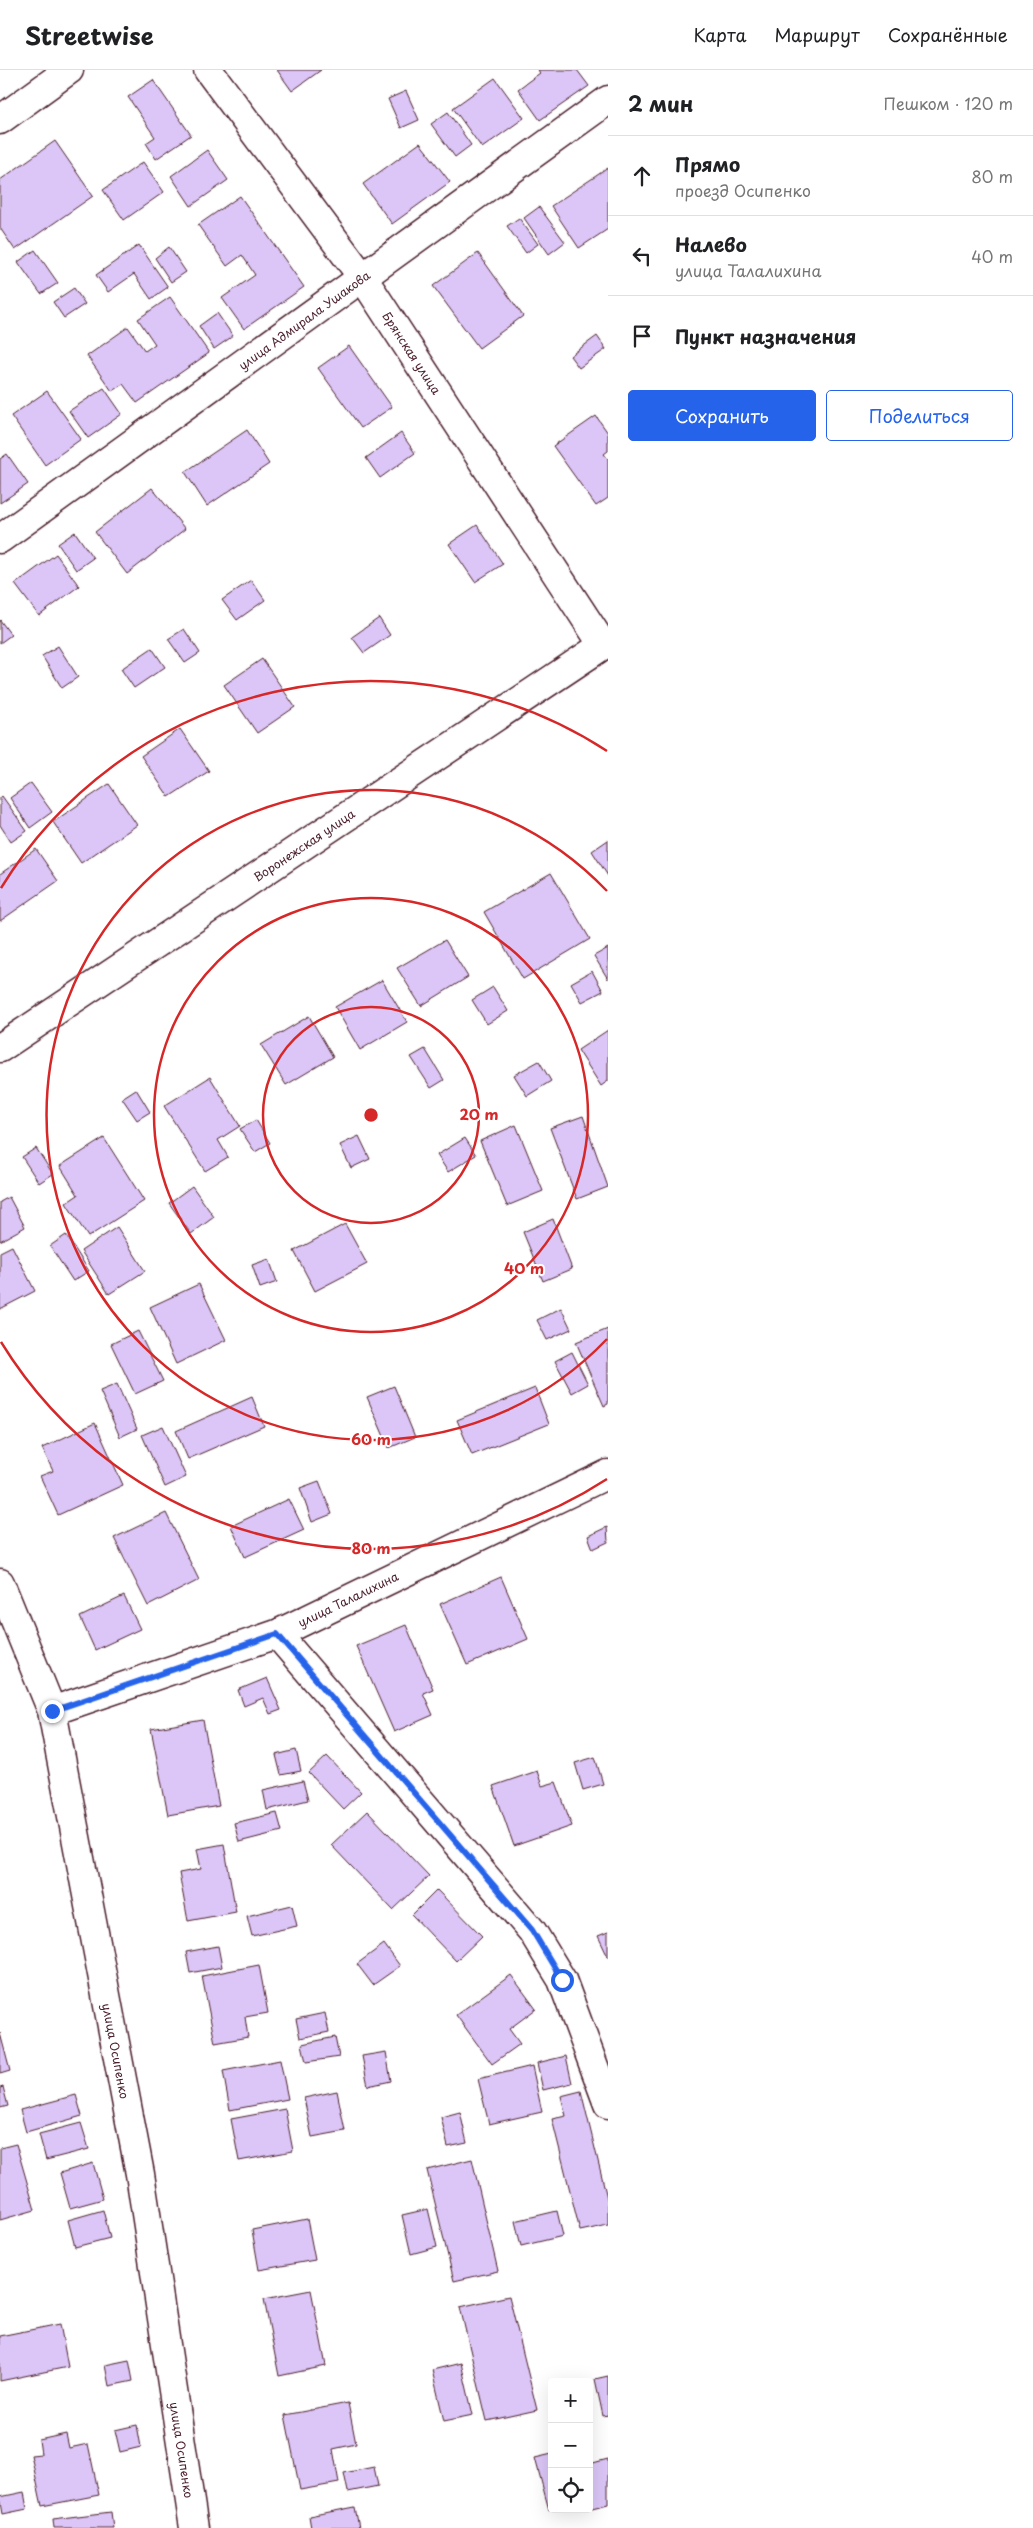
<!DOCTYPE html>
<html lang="ru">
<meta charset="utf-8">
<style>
:root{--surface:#fff;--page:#f2f2f2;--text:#202124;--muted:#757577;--line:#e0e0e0;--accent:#2563eb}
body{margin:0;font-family:"Playpen Sans",sans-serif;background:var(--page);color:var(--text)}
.controls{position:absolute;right:15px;bottom:15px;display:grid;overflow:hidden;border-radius:5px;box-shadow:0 5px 20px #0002}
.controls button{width:45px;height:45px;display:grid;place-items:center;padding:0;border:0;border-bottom:1px solid var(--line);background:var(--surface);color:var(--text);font:25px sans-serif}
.stop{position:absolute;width:15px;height:15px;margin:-11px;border:4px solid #2563eb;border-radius:50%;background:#fff}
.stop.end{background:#2563eb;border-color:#fff;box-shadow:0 1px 5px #0008}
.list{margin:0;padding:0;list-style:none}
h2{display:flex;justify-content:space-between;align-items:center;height:65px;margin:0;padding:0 20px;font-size:21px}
h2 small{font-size:16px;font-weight:400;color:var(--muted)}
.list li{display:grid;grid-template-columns:32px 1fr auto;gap:15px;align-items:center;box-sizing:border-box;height:80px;padding:0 20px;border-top:1px solid var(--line)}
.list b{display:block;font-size:19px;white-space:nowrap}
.list p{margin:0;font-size:16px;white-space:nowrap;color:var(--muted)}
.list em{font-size:16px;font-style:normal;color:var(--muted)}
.actions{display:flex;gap:10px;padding:15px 20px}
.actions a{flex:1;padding:11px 0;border:1px solid var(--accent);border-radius:5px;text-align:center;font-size:18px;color:var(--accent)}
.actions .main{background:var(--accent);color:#fff}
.icon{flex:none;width:28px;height:28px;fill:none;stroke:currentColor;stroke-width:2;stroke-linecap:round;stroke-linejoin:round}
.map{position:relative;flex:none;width:608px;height:2458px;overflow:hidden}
header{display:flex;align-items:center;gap:30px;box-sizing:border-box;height:70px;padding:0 25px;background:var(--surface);border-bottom:1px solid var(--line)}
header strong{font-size:24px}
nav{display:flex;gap:28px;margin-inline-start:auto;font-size:18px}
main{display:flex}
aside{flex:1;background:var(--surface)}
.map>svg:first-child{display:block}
.building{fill:#dbc6f7;stroke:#4a1f2b}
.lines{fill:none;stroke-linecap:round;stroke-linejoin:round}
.minor-casing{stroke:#4a1f2b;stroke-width:31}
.tertiary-casing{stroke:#4a1f2b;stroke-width:31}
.minor{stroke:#fff;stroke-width:28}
.tertiary{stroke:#fff;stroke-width:28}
.route{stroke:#2563eb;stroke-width:6}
.ring{fill:none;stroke:#d62828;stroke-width:2.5}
.labels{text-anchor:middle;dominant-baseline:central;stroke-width:4;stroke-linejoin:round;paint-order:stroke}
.street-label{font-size:12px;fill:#4a1f2b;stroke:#fff}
.centre{fill:#d62828;stroke:#fff;stroke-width:2.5}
.ring-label{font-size:15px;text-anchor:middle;font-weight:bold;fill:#d62828;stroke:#fff;stroke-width:4;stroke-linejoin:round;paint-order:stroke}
</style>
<header>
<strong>Streetwise</strong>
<nav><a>Карта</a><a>Маршрут</a><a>Сохранённые</a></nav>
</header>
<main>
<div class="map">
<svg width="608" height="2458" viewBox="0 0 608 2458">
<rect width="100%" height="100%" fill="#fff"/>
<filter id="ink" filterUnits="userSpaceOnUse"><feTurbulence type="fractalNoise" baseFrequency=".02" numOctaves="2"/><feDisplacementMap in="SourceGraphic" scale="10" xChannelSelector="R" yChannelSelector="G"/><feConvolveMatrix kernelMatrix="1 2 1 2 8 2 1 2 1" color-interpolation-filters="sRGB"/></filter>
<g filter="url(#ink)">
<!-- building -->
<path class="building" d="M277 0H321L292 21Z
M538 0H577L589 16 540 50 518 19 540 3Z
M495 8 524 48 482 78 453 38Z
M153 10 191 65 156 89 146 73 155 67 128 27Z
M406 21 419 50 401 58 388 29Z
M448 42 471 75 455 87 431 54Z
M55 71 93 126 15 180 0 158V110Z
M420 73 450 112 392 154 363 114Z
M207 80 228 110 191 136 171 106Z
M143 92 164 122 124 150 103 120Z
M608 98V159L579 178 551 136Z
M240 126 304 217 244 259 222 228 255 205 242 185 227 196 198 155Z
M539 137 565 172 549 184 524 148Z
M519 148 538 174 526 183 507 156Z
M139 175 168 217 151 229 134 204 108 222 96 205Z
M169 177 186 202 171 212 155 188Z
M35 180 58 213 41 224 18 192Z
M478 183 523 246 479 278 433 216Z
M74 218 85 234 64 248 53 232Z
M170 227 209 283 137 333 123 314 112 321 87 286 128 257 145 281 155 274 138 249Z
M217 243 233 266 214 279 199 256Z
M597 266 606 279 579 298 570 286Z
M349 276 392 337 361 358 318 298Z
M104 318 122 344 88 368 69 341Z
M47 321 81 369 45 395 11 346Z
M596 346 608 363V381L604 384 608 389V428L596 436 553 376Z
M247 360 269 394 207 436 185 402Z
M401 363 415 383 380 408 366 388Z
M7 384 28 414 0 433V389Z
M152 418 185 459 127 504 95 462Z
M477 455 503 494 475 512 449 474Z
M75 462 93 488 76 500 58 474Z
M56 484 79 516 39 546 15 514Z
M251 510 265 530 237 550 222 530Z
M379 548 390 565 364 583 352 567Z
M0 550 11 565 0 573Z
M184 559 200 583 185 593 168 569Z
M58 576 78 607 62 618 42 586Z
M152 578 165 597 134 618 121 599Z
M262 589 295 637 257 663 224 615Z
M180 659 209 701 169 727 141 686Z
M31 713 52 742 30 758 10 728Z
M109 714 137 755 81 793 53 752Z
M2 726 27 761 11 772 0 755V728Z
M608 770V806L592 781Z
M36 779 58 811 0 851V804Z
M551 803 590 869 523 909 484 842Z
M445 870 468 907 421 936 397 898Z
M608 878V909L594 886Z
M592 901 603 921 582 932 571 913Z
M382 910 407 952 360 980 335 937Z
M493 917 508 941 487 954 472 930Z
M309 946 333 987 286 1015 261 975Z
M608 960V1011L601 1016 578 980Z
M425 979 444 1010 431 1018 411 987Z
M539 991 551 1011 527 1026 514 1005Z
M210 1007 240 1056 218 1070 228 1087 205 1101 164 1036Z
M136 1019 150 1042 137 1050 122 1028Z
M583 1046 608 1117 577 1129 550 1058Z
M256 1050 270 1073 255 1082 240 1059Z
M516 1055 543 1121 507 1136 480 1071Z
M359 1066 370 1089 351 1098 340 1075Z
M104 1068 144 1131 88 1167 66 1133 78 1125 60 1096Z
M465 1068 476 1085 448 1102 437 1085Z
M36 1078 53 1104 39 1113 22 1087Z
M192 1116 214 1147 191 1164 169 1133Z
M9 1127 25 1157 0 1171V1132Z
M553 1149 572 1199 543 1211 523 1162Z
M345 1154 367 1194 315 1221 294 1181Z
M117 1157 145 1201 109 1224 81 1181Z
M66 1165 89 1201 73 1211 50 1176Z
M12 1176 35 1221 0 1239V1182Z
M269 1189 277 1212 260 1218 252 1195Z
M199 1214 226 1270 176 1294 150 1237Z
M561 1238 571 1259 547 1270 537 1250Z
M608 1259V1334L604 1336 576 1272Z
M138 1261 163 1311 135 1324 111 1274Z
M572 1282 588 1314 572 1323 555 1291Z
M117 1314 137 1359 120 1367 100 1321Z
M394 1316 415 1367 389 1378 367 1327Z
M535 1318 549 1354 472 1385 457 1350Z
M252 1327 264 1356 188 1389 176 1361Z
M95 1353 123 1415 58 1445 40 1406 53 1401 42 1378Z
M163 1356 186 1407 165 1417 142 1365Z
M319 1411 332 1444 312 1452 300 1418Z
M289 1429 304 1460 245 1487 231 1456Z
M166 1443 199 1510 148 1536 114 1468Z
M607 1457 608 1472 593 1479 588 1466Z
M501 1507 528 1569 467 1595 440 1534Z
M124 1526 140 1559 95 1580 80 1547Z
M406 1555 433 1619 423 1623 433 1645 394 1662 356 1576Z
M267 1608 281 1640 270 1644 263 1628 244 1636 238 1620Z
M203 1650 219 1736 168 1745 151 1659Z
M296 1680 301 1701 281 1705 276 1685Z
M327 1686 361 1722 343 1739 309 1703Z
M595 1687 603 1714 583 1720 575 1693Z
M537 1701 542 1716 556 1712 572 1756 514 1776 493 1716Z
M303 1711 308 1730 267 1740 263 1720Z
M367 1741 429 1806 393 1840 331 1775Z
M277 1743 282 1761 239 1772 234 1753Z
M224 1774 236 1842 188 1851 179 1803 201 1799 197 1779Z
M437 1820 482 1866 456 1891 412 1845Z
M292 1835 297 1856 252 1866 247 1846Z
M608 1862V1887L598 1866Z
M384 1874 400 1896 373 1915 357 1894Z
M218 1876 222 1897 190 1903 186 1882Z
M259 1895 268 1943 245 1947 248 1967 215 1973 202 1906Z
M511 1905 536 1939 509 1959 520 1974 492 1994 456 1945Z
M325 1943 329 1962 300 1968 296 1949Z
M0 1963 10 2001 0 2004Z
M335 1967 339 1987 306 1992 302 1974Z
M386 1982 391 2011 368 2016 362 1986Z
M566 1986 572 2013 543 2020 537 1993Z
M280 1990 288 2029 230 2040 223 2001Z
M532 1996 542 2042 489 2054 478 2009Z
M3 2017 8 2036 0 2038V2018Z
M337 2021 345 2061 312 2067 304 2028Z
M581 2021 608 2132V2155L580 2161 552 2049 566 2046 561 2026Z
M76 2025 82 2046 26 2062 20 2040Z
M285 2039 293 2081 239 2091 231 2049Z
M460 2042 467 2073 448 2077 441 2047Z
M81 2053 89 2079 46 2090 39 2064Z
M16 2074 35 2140 0 2150V2078Z
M472 2089 498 2201 454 2211 427 2100Z
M93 2093 103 2129 70 2138 60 2103Z
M428 2139 437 2177 411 2184 402 2145Z
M103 2140 110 2168 75 2177 68 2150Z
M557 2141 563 2166 521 2176 515 2151Z
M307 2149 315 2190 259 2200 252 2160Z
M311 2220 326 2296 279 2306 264 2229Z
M509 2226 537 2340 487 2351 460 2237Z
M60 2254 68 2297 0 2311V2266Z
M129 2290 133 2311 109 2316 105 2295Z
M461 2293 473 2345 444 2351 432 2300Z
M608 2306V2345L603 2346 595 2309Z
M348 2333 356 2374 333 2379 339 2413 300 2420 285 2345Z
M137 2355 141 2377 120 2382 115 2360Z
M66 2364 69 2378 88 2374 99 2425 42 2436 31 2385 41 2384 39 2370Z
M552 2384V2439L549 2440 535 2388Z
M608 2389V2434L592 2438 589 2428V2394Z
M374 2397 378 2416 348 2422 344 2403Z
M24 2422 27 2439 3 2444 0 2427Z
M355 2437 359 2458H311L309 2446Z
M111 2442 113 2458H54L53 2449Z"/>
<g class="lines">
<!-- minor casing -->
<g class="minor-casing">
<path id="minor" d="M208 0 363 208 603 575
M0 50 69 0
M0 469 608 30
M0 1513 52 1641 140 2104 194 2458
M277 1564 532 1861 562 1910 608 2034
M52 1641 277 1564 608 1404"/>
</g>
<!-- tertiary casing -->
<g class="tertiary-casing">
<path id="tertiary" d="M0 978 608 572"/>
</g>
<!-- minor -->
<use href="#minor" class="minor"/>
<!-- tertiary -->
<use href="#tertiary" class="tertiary"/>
</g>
</g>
<g class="lines" filter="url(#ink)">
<!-- route -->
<path class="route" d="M52 1641 277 1564 532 1860 562 1910"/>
</g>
<!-- distance rings -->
<g class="ring">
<circle cx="371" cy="1045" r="108"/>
<circle cx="371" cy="1045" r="217"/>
<path d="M607 1269A325 325 0 1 1 607 821"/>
<path d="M607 1409A434 434 0 0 1 1 1272M1 818A434 434 0 0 1 607 681"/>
</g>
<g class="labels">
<!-- street labels -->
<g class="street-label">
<text transform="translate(304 250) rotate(-36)">улица Адмирала Ушакова</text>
<text transform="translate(412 283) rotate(57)">Брянская улица</text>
<text transform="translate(304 775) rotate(-34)">Воронежская улица</text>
<text transform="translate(348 1529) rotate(-26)">улица Талалихина</text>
<text transform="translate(116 1981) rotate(79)">улица Осипенко</text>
<text transform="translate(182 2380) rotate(81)">улица Осипенко</text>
</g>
</g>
<circle cx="371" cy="1045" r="8" class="centre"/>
<g class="ring-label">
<text x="479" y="1050">20 m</text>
<text x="524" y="1204">40 m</text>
<text x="371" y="1375">60 m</text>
<text x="371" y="1484">80 m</text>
</g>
</svg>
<div class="controls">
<button>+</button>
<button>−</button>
<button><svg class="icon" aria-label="locate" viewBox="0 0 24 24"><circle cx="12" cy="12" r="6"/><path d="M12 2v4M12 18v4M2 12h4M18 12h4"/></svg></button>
</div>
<div class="stop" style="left:562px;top:1910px"></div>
<div class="stop end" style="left:52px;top:1641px"></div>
</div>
<aside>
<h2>2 мин<small>Пешком · 120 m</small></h2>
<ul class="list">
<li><svg class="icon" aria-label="ahead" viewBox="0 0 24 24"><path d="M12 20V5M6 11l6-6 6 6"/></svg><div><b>Прямо</b><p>проезд Осипенко</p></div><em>80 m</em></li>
<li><svg class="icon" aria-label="left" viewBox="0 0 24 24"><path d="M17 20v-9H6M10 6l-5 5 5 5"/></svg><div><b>Налево</b><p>улица Талалихина</p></div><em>40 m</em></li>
<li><svg class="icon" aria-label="arrive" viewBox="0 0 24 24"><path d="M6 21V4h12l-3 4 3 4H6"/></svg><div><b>Пункт назначения</b></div></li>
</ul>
<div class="actions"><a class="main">Сохранить</a><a>Поделиться</a></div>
</aside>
</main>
